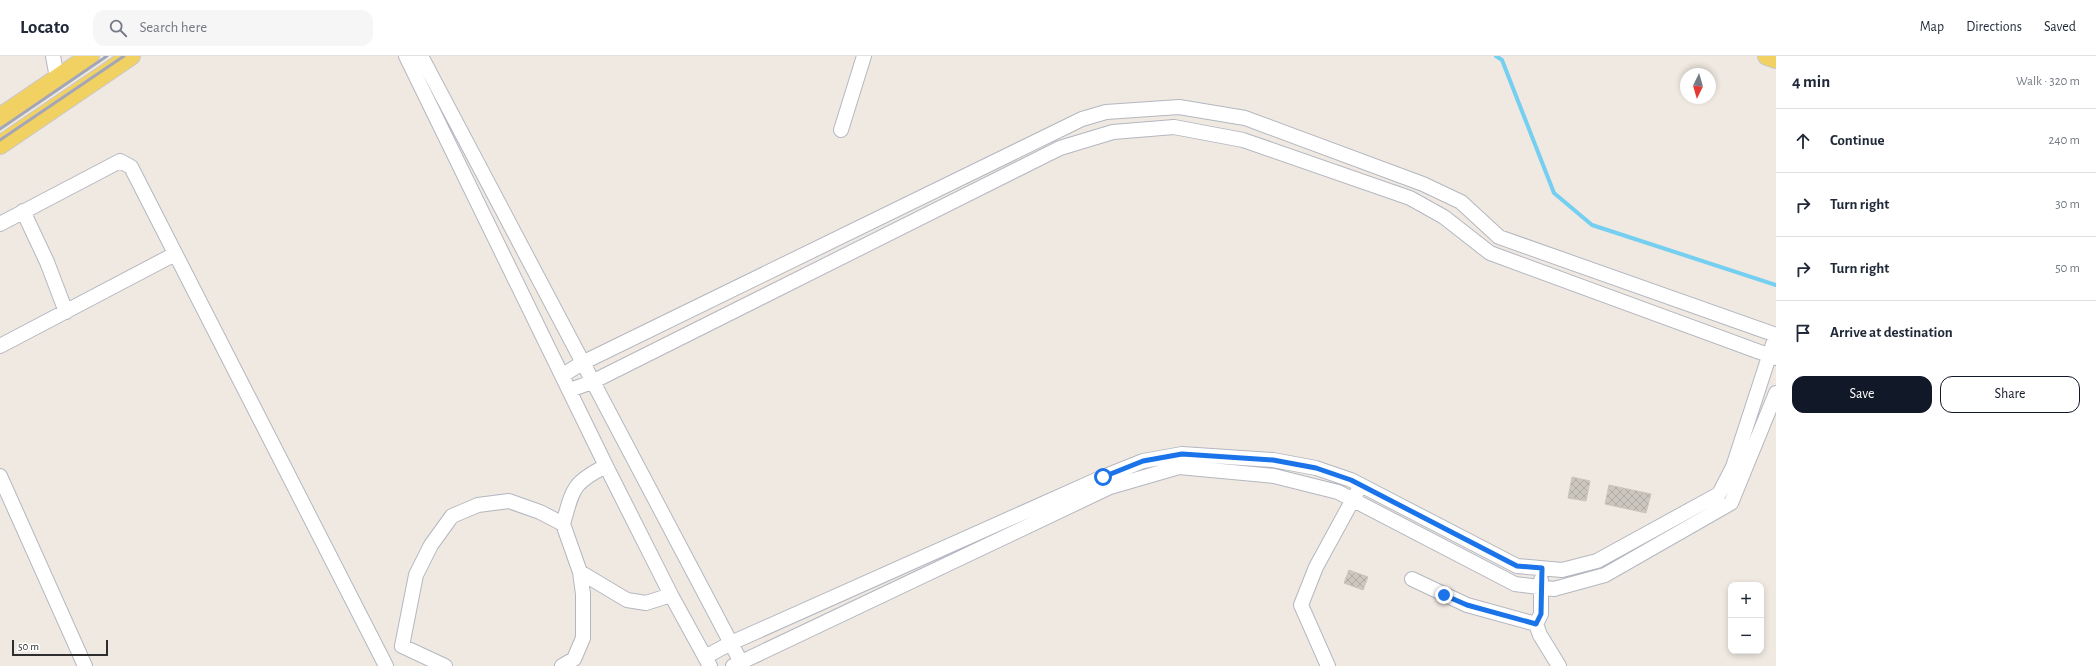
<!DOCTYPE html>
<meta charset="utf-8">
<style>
:root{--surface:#fff;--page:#f6f6f7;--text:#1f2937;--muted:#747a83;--line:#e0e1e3;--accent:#111827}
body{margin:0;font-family:"Alegreya Sans",sans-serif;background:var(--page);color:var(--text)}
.controls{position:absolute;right:12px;bottom:12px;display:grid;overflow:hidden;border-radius:8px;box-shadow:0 2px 6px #0003}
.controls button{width:36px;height:36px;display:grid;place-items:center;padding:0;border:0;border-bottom:1px solid var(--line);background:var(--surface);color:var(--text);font:20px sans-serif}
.compass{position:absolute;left:1680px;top:12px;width:36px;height:36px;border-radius:50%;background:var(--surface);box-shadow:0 2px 6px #0003;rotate:185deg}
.scale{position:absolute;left:12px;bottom:10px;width:96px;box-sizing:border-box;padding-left:4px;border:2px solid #2e2e2e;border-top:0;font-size:11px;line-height:14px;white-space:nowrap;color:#2e2e2e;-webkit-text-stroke:3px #fff;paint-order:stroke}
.stop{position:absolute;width:12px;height:12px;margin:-9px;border:3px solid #1a73e8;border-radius:50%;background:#fff}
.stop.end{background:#1a73e8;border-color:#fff;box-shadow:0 1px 4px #0008}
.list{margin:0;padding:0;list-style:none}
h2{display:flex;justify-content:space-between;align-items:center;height:52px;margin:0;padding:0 16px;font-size:17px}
h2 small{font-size:13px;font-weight:400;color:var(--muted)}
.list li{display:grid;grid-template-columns:26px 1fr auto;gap:12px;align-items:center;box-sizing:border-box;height:64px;padding:0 16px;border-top:1px solid var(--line)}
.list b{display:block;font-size:15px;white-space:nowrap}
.list em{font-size:13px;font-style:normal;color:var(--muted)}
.actions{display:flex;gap:8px;padding:12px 16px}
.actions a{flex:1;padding:9px 0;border:1px solid var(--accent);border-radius:12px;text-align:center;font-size:14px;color:var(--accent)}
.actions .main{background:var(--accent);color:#fff}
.icon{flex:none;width:22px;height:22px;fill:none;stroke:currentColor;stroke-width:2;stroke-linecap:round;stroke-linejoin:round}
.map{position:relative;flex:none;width:1776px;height:610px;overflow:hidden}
header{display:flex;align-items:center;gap:24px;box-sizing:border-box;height:56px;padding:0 20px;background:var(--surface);border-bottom:1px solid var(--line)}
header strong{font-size:19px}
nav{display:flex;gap:22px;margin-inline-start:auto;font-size:14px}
.search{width:280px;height:36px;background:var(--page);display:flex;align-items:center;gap:10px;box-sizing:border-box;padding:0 14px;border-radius:12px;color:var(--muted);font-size:15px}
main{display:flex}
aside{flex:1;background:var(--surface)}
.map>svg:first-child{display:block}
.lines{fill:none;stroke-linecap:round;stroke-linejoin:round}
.stream{stroke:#75cff0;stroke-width:4}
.building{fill:url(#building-cross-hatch);stroke:#cbc5ba}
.minor-casing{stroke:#b4b7c1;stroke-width:16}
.major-casing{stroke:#c9c9c9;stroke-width:20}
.minor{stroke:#fff;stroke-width:14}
.major{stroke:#f2d163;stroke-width:18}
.rail{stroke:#a3a6b8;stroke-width:3}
.route{stroke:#1a73e8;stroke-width:5}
</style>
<header>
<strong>Locato</strong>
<div class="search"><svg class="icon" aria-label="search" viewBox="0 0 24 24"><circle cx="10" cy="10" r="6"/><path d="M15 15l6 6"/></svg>Search here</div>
<nav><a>Map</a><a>Directions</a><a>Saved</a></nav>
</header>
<main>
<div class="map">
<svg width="1776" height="610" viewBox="0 0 1776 610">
<defs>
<pattern id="building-cross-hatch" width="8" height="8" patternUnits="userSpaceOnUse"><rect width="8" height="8" fill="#cbc7bf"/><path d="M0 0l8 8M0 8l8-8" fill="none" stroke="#afaba4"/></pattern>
</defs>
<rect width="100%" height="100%" fill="#efe9e1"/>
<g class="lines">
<!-- stream -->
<path class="stream" d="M1496 0 1502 4 1554 137 1592 169 1776 229"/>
</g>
<!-- building -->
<path class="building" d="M1572 421 1590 425 1586 445 1568 442Z
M1609 429 1651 438 1646 457 1605 448Z
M1349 514 1368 521 1363 534 1344 527Z"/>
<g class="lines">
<!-- minor casing -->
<g class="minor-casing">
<path id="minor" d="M53 0 57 22
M406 0 606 410 671 539 710 610
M421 0 743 610
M841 74 864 0
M23 155 47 206 66 256
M0 168 120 105 131 111 386 610
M0 290 175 198
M563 319 582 307 1082 63 1106 56 1179 51 1245 62 1423 128 1461 146 1499 181 1776 279
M570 334 592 326 1060 92 1113 76 1174 71 1243 84 1410 142 1444 161 1490 197 1776 302
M0 420 85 610
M563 468C573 433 572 427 606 410
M580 516 627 544 646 547 671 539
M1412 523 1467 549 1536 568
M1541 524V558L1536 568 1540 579 1559 610
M705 601 731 587 1103 421 1143 405 1182 398 1273 404 1316 412 1351 424 1517 510 1562 514 1597 505 1719 438 1733 411 1776 279
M445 610 402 590 416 519 431 489 452 460 478 449 509 445 540 456 563 468 580 516 583 538V582L574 603 562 610
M733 610 1110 431 1179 411 1274 420 1338 436 1515 528 1554 533 1605 519 1731 447 1776 337
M1328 610 1301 549 1316 511 1357 436"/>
</g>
<!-- major casing -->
<g class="major-casing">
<path id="major" d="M1767 0 1776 3
M0 61 90 0
M0 89 131 0"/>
</g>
<!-- minor -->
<use href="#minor" class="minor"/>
<!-- major -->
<use href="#major" class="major"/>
<!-- rail -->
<path class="rail" d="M0 73 107 0
M0 84 124 0"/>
</g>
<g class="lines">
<!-- route -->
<path class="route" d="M1103 421 1143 405 1182 398 1273 404 1316 412 1351 424 1517 510 1542 512 1541 558 1536 568 1467 549 1444 539"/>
</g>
</svg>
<div class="controls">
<button>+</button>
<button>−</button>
</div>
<svg class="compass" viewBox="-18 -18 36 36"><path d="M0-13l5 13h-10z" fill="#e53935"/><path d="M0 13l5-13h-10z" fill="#747a83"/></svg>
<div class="scale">50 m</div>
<div class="stop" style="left:1103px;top:421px"></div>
<div class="stop end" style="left:1444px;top:539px"></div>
</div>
<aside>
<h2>4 min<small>Walk · 320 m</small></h2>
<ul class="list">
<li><svg class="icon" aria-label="ahead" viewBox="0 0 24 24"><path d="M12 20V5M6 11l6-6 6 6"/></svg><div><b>Continue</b></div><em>240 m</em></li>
<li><svg class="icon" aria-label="right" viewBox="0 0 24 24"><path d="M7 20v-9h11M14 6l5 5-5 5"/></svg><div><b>Turn right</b></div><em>30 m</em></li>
<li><svg class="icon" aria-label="right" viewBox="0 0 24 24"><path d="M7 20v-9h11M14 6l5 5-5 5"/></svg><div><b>Turn right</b></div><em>50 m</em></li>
<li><svg class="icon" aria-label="arrive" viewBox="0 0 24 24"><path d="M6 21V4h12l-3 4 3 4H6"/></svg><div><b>Arrive at destination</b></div></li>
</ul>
<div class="actions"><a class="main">Save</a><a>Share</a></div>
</aside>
</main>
